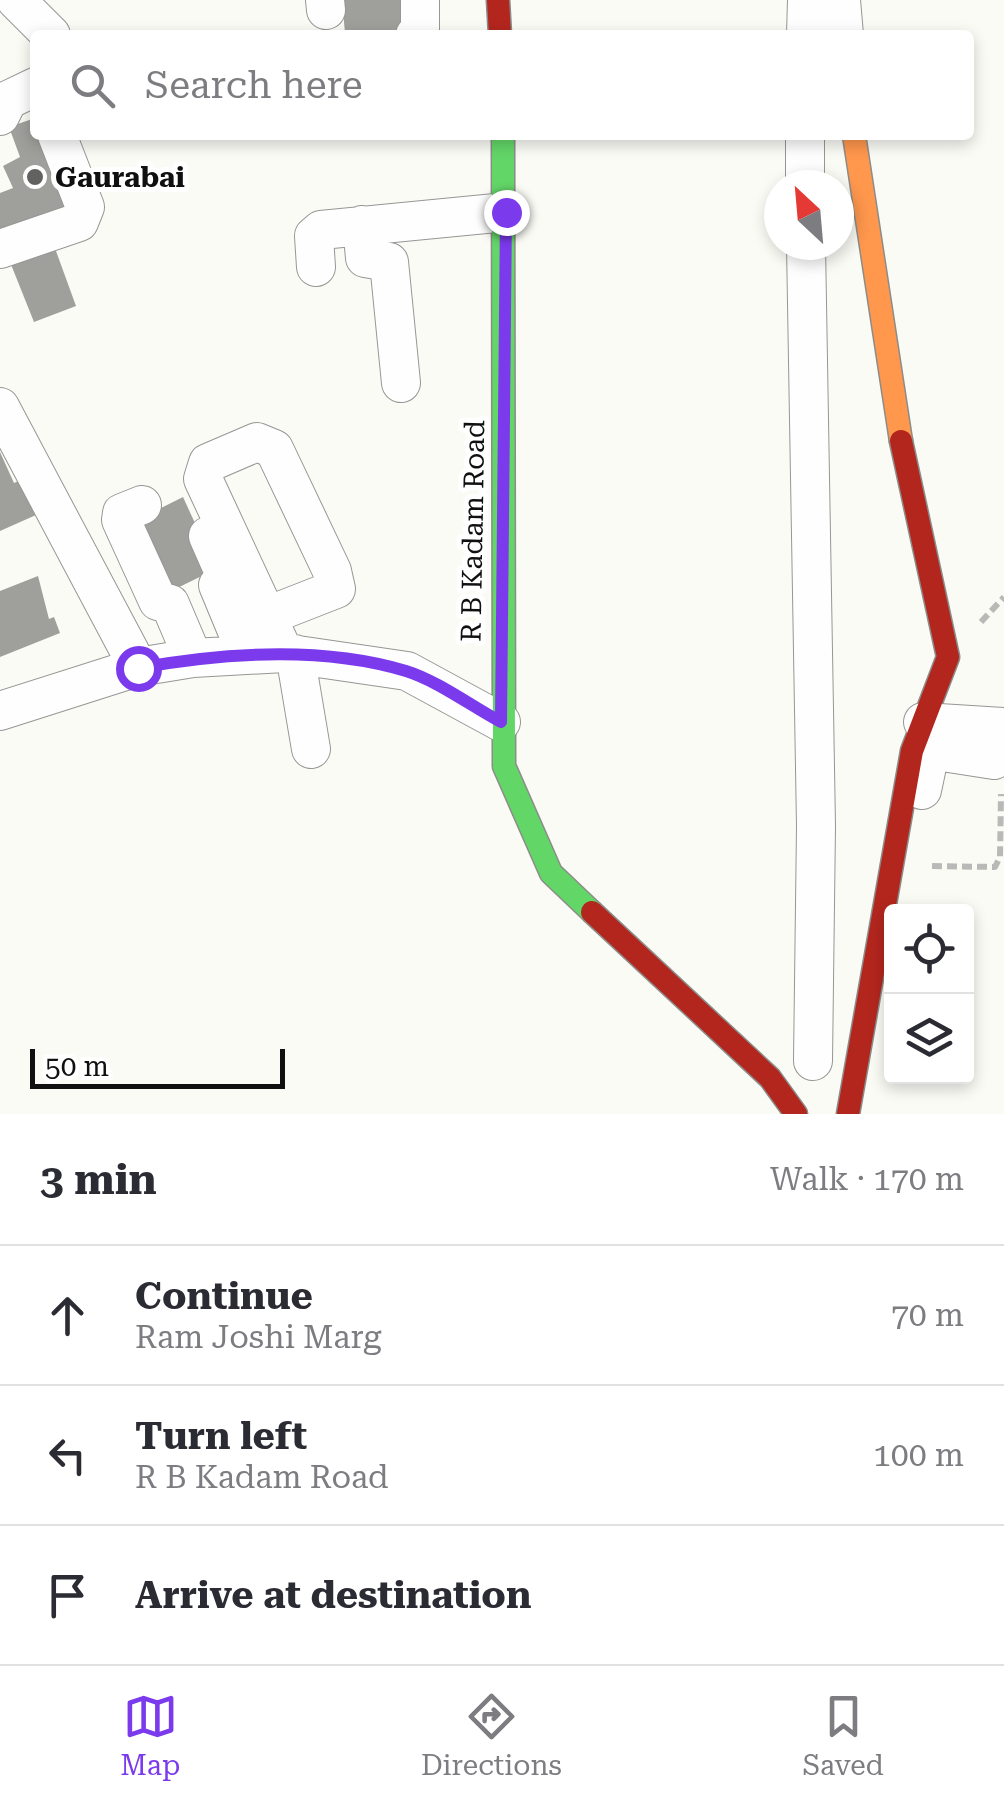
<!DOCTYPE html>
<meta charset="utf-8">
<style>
:root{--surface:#fff;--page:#f2f2f3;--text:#2b2b33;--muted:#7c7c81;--line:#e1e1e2;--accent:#7c3aed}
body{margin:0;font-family:"Roboto Serif",serif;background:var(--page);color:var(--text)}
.controls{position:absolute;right:30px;bottom:30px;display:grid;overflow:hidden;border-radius:10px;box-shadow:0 5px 15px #0003}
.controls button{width:90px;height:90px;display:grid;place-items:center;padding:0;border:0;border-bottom:2px solid var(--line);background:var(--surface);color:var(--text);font:50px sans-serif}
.compass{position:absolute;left:764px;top:170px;width:90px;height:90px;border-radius:50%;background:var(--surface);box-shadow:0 5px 15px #0003;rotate:334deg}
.scale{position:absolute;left:30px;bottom:25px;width:255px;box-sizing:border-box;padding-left:10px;border:5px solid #101010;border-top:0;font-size:28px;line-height:35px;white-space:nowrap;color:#101010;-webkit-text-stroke:8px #fff;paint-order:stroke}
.stop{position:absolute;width:30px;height:30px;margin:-22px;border:8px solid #7c3aed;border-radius:50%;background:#fff}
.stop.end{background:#7c3aed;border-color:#fff;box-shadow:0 2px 10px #0008}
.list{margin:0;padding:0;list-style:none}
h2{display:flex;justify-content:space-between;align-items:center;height:130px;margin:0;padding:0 40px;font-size:42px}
h2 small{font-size:32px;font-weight:400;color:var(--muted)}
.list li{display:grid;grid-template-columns:65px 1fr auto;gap:30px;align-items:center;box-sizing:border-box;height:140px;padding:0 40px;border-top:2px solid var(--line)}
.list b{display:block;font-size:38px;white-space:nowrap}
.list p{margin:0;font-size:32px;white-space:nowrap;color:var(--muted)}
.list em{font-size:32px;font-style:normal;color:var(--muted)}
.icon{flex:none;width:55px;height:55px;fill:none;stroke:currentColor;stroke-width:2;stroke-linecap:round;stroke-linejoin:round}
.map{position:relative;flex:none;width:1004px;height:1114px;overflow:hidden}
.search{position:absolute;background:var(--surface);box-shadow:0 5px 15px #0003;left:30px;right:30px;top:30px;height:110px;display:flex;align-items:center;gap:25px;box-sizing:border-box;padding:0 35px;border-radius:10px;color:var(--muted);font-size:38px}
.sheet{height:550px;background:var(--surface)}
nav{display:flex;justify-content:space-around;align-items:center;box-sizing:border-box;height:140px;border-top:2px solid var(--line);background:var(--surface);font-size:28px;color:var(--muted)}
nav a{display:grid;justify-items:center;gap:5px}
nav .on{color:var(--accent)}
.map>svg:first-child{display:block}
.building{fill:#9f9f9b}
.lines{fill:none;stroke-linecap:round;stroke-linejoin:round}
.street-casing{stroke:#969694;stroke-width:40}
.fast-casing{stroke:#8c8c8a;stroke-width:25}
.slow-casing{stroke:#8c8c8a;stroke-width:25}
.jam-casing{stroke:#8c8c8a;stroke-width:25}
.path{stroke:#b9b9b8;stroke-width:6;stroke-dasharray:10 5;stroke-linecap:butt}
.street{stroke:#fefefe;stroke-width:38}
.fast{stroke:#63d668;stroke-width:22}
.slow{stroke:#ff974d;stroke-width:22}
.jam{stroke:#b3261e;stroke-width:22}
.route{stroke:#7c3aed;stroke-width:12}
.poi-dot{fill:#626260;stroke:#fff;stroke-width:4}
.labels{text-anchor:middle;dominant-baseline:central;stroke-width:10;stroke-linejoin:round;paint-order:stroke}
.poi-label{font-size:28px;font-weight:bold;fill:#101010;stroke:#fff;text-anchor:start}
.street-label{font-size:28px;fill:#101010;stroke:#fff}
</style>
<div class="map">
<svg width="1004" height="1114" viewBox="0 0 1004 1114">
<rect width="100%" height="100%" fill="#fbfbf6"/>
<!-- building -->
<path class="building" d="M342 0H409V31L345 33Z
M35 118V135H48L74 211 0 241V193L13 188 3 166 20 157 9 127Z
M52 240 76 306 34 322 8 257Z
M0 452 14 483 21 480 36 515 0 531Z
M183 497 216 569 163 595 128 517 158 502 161 508Z
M38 576 49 619 54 617 60 633 0 657V591Z"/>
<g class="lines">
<!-- street casing -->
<g class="street-casing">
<path id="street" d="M16 0 51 35
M325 0 326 10
M841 0 844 35
M415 35 420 30V0
M806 35 807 0
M0 116 8 100 35 87
M805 135V185
M362 225 365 258 389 262 401 383
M806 245 816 826 813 1061
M0 249 79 222 85 207 57 135
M316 267 314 236 321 230 506 212
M0 407 138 667
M142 505 122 513 121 520 158 601 170 604 193 658
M208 536 226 577 218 585 247 655
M267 616 336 589 332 571 274 449 257 442 208 463 203 479 284 653
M295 654 311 749
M0 711 138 667 193 658 284 653 407 671 501 722
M923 722 1004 727
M918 788 922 790 929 757 936 751 994 760"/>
</g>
<!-- fast casing -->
<g class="fast-casing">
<path id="fast" d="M503 135 504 766 551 873 592 912"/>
</g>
<!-- slow casing -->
<g class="slow-casing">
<path id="slow" d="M854 135 901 441"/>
</g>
<!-- jam casing -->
<g class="jam-casing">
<path id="jam" d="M498 0 500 35
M592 912 770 1078 796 1114
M848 1114 912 751 948 657 901 441"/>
</g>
<!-- path -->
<path class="path" d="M981 622 1004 597
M932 866 995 867 1000 857 1001 794"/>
<!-- street -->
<use href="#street" class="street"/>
<!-- fast -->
<use href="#fast" class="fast"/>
<!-- slow -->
<use href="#slow" class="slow"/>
<!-- jam -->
<use href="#jam" class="jam"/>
</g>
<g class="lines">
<!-- route -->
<path class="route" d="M138 668C222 653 323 646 406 671 438 681 471 706 501 722L506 212"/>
</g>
<!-- markers -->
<circle class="poi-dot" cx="35" cy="177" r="10"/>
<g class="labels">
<!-- poi labels -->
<g class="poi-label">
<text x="55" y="177">Gaurabai</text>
</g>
<!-- street labels -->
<g class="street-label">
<text transform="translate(473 531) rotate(-89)">R B Kadam Road</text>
</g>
</g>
</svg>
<div class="controls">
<button><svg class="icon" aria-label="locate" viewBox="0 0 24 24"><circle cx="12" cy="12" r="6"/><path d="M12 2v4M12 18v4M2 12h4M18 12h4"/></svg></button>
<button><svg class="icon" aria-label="layers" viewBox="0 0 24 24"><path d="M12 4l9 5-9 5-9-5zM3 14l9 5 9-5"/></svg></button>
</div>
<svg class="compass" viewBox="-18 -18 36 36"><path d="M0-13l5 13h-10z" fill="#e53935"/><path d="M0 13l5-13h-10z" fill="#7c7c81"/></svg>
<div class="scale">50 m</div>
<div class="stop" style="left:138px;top:668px"></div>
<div class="stop end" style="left:506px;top:212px"></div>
<div class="search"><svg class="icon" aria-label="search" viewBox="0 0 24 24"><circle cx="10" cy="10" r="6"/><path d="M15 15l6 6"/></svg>Search here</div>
</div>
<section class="sheet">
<h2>3 min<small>Walk · 170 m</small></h2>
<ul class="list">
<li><svg class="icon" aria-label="ahead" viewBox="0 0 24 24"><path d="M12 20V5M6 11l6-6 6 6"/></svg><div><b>Continue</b><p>Ram Joshi Marg</p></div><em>70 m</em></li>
<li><svg class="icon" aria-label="left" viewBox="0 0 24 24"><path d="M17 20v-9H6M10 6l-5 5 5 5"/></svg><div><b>Turn left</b><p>R B Kadam Road</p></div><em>100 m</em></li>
<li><svg class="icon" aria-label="arrive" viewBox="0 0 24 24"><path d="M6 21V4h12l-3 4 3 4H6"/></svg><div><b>Arrive at destination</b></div></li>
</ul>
</section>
<nav>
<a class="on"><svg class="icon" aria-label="map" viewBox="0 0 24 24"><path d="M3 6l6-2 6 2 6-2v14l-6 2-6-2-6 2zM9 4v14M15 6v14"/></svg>Map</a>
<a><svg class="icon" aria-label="directions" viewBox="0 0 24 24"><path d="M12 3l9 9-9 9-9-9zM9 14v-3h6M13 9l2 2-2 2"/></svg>Directions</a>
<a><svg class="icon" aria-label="saved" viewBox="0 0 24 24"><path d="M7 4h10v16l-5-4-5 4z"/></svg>Saved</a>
</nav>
